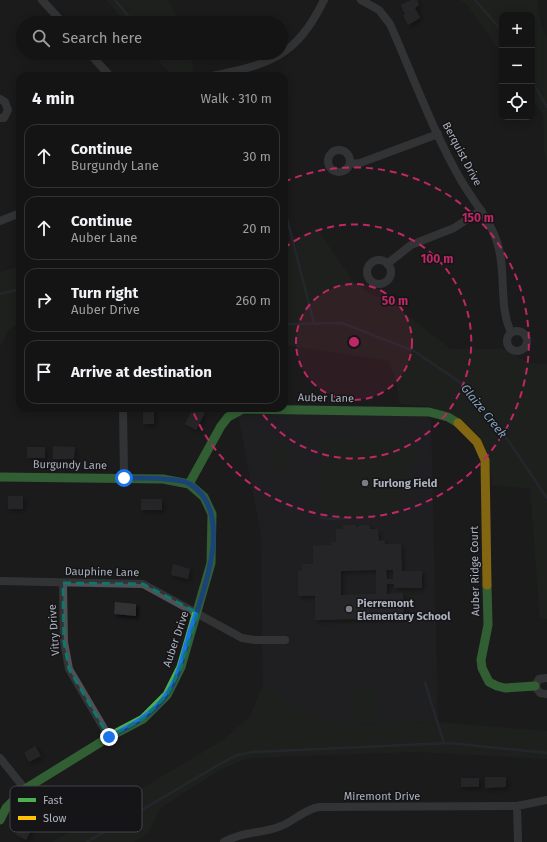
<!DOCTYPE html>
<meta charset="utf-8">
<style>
:root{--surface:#141415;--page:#1d1d1e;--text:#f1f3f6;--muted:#9d9ea0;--line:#333334}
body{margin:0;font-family:"Fira Sans",sans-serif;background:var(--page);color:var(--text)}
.controls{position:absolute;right:12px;top:12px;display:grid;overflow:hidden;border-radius:8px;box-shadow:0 2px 10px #0003}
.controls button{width:36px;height:36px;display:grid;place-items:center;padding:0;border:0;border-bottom:1px solid var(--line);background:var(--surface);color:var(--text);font:20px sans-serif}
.stop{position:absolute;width:12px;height:12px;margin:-9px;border:3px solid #1a73e8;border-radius:50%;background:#fff}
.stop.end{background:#1a73e8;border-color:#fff;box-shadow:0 1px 4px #0008}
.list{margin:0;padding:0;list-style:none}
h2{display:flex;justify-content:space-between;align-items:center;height:52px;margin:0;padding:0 16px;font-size:17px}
h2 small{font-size:13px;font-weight:400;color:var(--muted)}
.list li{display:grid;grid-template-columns:26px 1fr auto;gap:12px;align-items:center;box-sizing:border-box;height:64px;margin:0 8px 8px;padding:0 8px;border:1px solid var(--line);border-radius:12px}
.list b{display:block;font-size:15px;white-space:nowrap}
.list p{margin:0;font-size:13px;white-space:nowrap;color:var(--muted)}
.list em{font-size:13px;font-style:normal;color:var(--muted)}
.icon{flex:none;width:22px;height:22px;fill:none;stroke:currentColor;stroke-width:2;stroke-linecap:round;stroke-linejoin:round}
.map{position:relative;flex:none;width:547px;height:842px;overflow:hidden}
.search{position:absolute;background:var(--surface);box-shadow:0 2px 10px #0003;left:16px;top:16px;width:272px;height:44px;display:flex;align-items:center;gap:10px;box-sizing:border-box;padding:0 14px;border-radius:22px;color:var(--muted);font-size:15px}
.panel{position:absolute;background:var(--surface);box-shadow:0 2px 10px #0003;left:16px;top:72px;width:272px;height:340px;border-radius:12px}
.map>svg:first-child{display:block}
.built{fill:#252528}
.green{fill:#1f2620}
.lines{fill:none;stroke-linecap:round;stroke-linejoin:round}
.stream{stroke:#2d373f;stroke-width:2.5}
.building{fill:#333334;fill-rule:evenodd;filter:url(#shadow)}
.street{stroke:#4f5155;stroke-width:8}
.fast{stroke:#4caf50;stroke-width:9}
.slow{stroke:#ffc107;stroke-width:9}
.route{stroke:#1a73e8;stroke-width:5}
.marked{fill:none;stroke:#0f766e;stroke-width:3;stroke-dasharray:8 5;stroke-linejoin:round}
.ring{fill:none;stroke:#c02765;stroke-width:2;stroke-dasharray:7 5}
.poi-dot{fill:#797c85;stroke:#151518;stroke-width:1.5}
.labels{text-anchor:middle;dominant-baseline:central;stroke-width:3;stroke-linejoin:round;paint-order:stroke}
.street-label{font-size:11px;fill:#acb1bd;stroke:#151518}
.poi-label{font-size:11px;font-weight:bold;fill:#acb1bd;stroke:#151518;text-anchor:start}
.water-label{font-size:12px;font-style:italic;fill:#839fb8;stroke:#151518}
.key{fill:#151518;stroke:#42444a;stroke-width:1}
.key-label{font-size:11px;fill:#acb1bd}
.centre{fill:#c02765;stroke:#151518;stroke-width:2}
.ring-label{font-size:12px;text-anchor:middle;font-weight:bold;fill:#c02765;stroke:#151518;stroke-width:3;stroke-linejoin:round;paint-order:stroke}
</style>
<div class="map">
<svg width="547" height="842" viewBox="0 0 547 842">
<defs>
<filter id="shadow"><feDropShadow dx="2.5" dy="2.5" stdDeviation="2" flood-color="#0009"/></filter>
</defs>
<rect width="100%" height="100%" fill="#1b1b1c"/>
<!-- built -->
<path class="built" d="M260 414 410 415 431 418 438 722 338 724 295 709 263 684 261 534 238 415Z"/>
<!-- green -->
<path class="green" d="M106 0H168L181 23H126Z
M460 0H537L542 29 547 38V162L544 152 543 115 532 99V15H502V55L468 6Z
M152 53H190L194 76H172Z
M317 228 352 280 370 294 387 299 451 349H504L528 363 547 364V619H540L530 489 492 485 489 458 446 413 428 406 400 404 397 386 389 361 284 345V243Z
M20 266V322L7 332 0 348V272Z
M322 438 403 440 416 443 419 450 396 517 327 518 322 516Z
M271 445H286V470H272Z
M408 588H424V599H409Z
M263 684 295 709 338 724 438 722 547 731V759L416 752 248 758 220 770 160 808 148 834 134 842H52L223 740 250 716Z
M375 688 376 718 351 719 350 689Z"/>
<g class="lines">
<!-- stream -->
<path class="stream" d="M115 0 134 23
M475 0 502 31
M160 53 162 55
M532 81 547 107
M284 207 314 323
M0 294 20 289
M284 324 342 323 414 351 464 385 510 443 547 498
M321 517 327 519 346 518
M425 683 444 743
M87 842 220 764 237 755 253 752 449 743 547 753"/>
</g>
<!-- building -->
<path class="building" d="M411 0H417L419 5 415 8 420 18 408 25 405 20 403 15H405L401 5Z
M143 408H154V424H143Z
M193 408 205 413 196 430 185 424Z
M53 446 75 447 74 459H53Z
M27 447H45V458H27Z
M8 496H23V509H8Z
M141 499H162V510H141Z
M343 525H356V527H359V525H370V529H378L379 541 385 540V544H401L402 571H422V588H394V584H387V594L403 593 404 618 315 620V596H298V571H302V564H313V546L331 545V542H336V529H343ZM376 570V594L341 595V571ZM386 570H393V579H387Z
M173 564 190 569 188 579 171 575Z
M115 602 136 604V616L114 614Z
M35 746 41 756 29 762 24 753Z
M485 777H506V787L485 788Z
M461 778H479V787H461Z
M26 816 36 821 26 840 16 835Z"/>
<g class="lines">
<!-- street -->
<path class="street" d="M42 0 63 23
M361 0 379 10 390 24C413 76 433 132 462 182 474 202 490 220 497 242 507 271 498 305 511 332
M89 53 110 76
M212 76C270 64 296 57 324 0
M0 99 5 102 8 110 4 118H0
M328 161a11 11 0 1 1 22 0a11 11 0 1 1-22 0Z
M350 164 360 163 438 134
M0 221 20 213
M367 272a12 12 0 1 1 24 0a12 12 0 1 1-24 0Z
M387 264 411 245 454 228 481 210
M507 341a10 10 0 1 1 20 0a10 10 0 1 1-20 0Z
M123 408 124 478
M0 581 143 584 242 638 255 640H285
M63 583 64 642 69 669 109 737
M547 678 539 679 535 686 540 693 547 694
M0 758 25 789
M517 806 518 842
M224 842C243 831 262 834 281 826 294 821 305 809 319 807L517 806 547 800"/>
<!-- fast -->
<path class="fast" d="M0 477 163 479 189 484 221 426 228 417 243 409 429 412 448 417 458 423
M487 585 488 625 481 660 482 668 489 682 497 686 505 688 535 686
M0 820 6 808 25 789 109 737 143 719 167 695 181 667 211 563 212 514 204 497 189 484"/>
<!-- slow -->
<path class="slow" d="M458 423 477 442 485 460 487 585"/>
</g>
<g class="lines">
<!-- route -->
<path class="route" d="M109 737C131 726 153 715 167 694 181 674 184 649 192 626 205 589 234 511 190 484 178 477 139 478 124 478"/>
</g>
<!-- marked area -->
<path d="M0 0H547V842H0ZM63 583 143 584 198 613 181 667 167 695 143 719 109 737 69 669 64 642Z" fill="#1b1b1c" fill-opacity=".55" fill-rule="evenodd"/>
<path class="marked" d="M63 583 143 584 198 613 181 667 167 695 143 719 109 737 69 669 64 642Z"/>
<!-- distance rings -->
<circle cx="354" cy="342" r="58" fill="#c02765" fill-opacity=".12"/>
<g class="ring">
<circle cx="354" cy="342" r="58"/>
<path d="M284 248A117 117 0 1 1 258 408"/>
<path d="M284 182A175 175 0 1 1 192 409"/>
</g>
<!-- markers -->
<g class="poi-dot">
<circle cx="365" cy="483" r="4"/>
<circle cx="349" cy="609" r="4"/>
</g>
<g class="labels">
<!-- street labels -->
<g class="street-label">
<text transform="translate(462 154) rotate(62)">Berquist Drive</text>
<text transform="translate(326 398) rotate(1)">Auber Lane</text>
<text transform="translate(70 465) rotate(1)">Burgundy Lane</text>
<text transform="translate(475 571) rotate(-91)">Auber Ridge Court</text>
<text transform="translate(102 572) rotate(1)">Dauphine Lane</text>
<text transform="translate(54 630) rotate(-94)">Vitry Drive</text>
<text transform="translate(176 639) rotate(-71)">Auber Drive</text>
<text x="382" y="796">Miremont Drive</text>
</g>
<!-- poi labels -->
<g class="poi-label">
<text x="373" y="483">Furlong Field</text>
<text x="357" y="603">Pierremont<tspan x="357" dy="13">Elementary School</tspan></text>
</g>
<!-- water labels -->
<g class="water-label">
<text transform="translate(484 411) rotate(51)">Glaize Creek</text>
</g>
</g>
<!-- legend -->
<rect x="10" y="786" width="132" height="46" rx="6" class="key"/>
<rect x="18" y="798" width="18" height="4" fill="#4caf50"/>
<rect x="18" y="816" width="18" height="4" fill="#ffc107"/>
<g class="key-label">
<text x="43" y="804">Fast</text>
<text x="43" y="822">Slow</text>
</g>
<circle cx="354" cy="342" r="6" class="centre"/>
<g class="ring-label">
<text x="478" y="222">150 m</text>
<text x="437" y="263">100 m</text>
<text x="395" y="305">50 m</text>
</g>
</svg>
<div class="controls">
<button>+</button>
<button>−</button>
<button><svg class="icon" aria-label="locate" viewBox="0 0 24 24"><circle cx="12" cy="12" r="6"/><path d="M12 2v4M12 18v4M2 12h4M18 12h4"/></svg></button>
</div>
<div class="stop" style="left:124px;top:478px"></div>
<div class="stop end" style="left:109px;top:737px"></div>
<div class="search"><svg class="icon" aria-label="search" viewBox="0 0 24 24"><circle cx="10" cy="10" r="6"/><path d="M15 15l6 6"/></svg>Search here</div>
<section class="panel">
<h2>4 min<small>Walk · 310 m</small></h2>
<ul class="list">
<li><svg class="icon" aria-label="ahead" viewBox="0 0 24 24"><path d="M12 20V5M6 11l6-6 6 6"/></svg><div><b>Continue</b><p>Burgundy Lane</p></div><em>30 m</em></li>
<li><svg class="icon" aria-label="ahead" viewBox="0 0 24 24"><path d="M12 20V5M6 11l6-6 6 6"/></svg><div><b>Continue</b><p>Auber Lane</p></div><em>20 m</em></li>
<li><svg class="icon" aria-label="right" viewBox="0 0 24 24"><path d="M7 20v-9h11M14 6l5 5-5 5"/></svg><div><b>Turn right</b><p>Auber Drive</p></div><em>260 m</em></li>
<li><svg class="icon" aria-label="arrive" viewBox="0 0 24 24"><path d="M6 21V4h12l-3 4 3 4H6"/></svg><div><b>Arrive at destination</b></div></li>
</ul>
</section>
</div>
